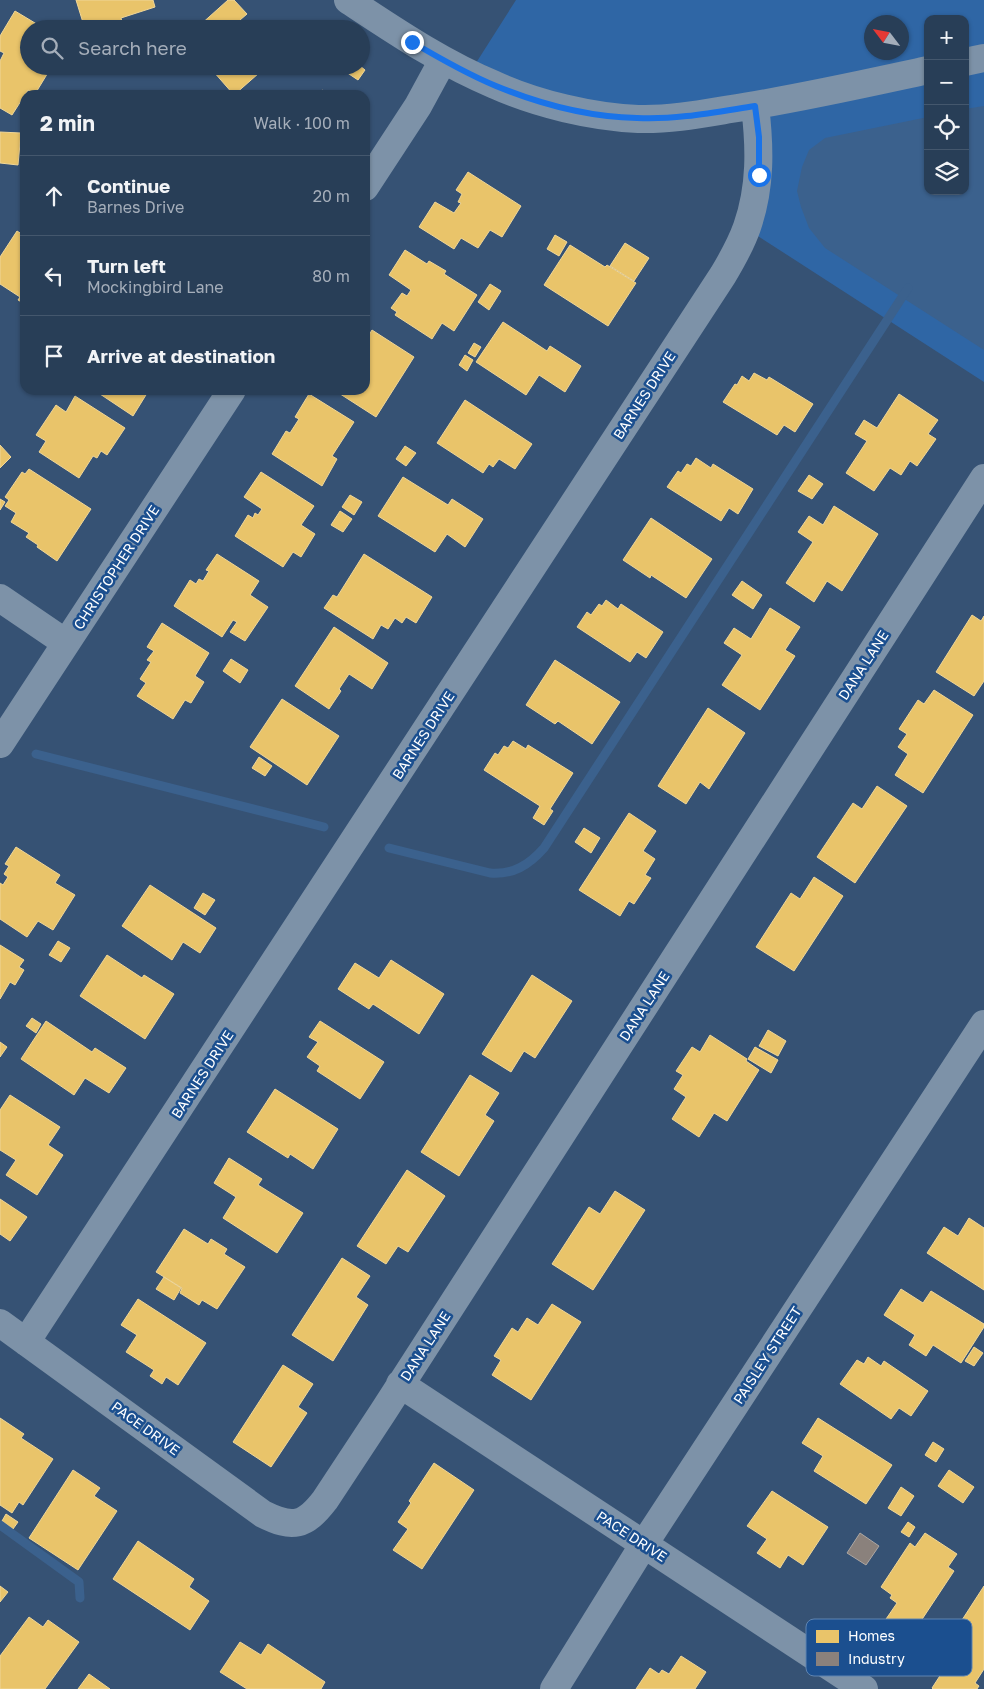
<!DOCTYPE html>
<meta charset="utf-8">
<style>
:root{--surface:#283e57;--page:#30455d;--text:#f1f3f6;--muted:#a5aeba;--line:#44576d}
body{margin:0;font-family:"Golos Text",sans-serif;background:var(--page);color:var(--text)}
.controls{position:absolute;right:15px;top:15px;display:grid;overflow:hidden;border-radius:10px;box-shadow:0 1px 4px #0004}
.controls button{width:45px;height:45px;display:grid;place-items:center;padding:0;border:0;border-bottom:1px solid var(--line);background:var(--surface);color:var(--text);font:25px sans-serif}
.compass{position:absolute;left:864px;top:15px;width:45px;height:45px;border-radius:50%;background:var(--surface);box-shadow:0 1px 4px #0004;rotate:302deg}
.stop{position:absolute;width:15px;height:15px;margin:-11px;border:4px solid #1a73e8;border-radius:50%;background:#fff}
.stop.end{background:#1a73e8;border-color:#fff;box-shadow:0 1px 5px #0008}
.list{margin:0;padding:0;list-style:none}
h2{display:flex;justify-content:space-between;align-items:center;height:65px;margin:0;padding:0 20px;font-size:21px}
h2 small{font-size:16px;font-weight:400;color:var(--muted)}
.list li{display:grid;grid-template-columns:32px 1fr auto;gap:15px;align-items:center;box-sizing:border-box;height:80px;padding:0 20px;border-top:1px solid var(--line)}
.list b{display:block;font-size:19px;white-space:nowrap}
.list p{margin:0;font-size:16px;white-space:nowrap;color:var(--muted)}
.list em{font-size:16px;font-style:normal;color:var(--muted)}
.icon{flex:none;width:28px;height:28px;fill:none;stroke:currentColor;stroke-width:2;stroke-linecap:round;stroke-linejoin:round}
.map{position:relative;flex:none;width:984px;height:1689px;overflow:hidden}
.search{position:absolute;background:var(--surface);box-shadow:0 1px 4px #0004;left:20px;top:20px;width:350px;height:55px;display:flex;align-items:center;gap:12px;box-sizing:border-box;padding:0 18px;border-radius:28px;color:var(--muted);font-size:19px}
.panel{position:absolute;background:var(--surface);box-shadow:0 1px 4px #0004;left:20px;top:90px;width:350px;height:305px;border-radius:15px}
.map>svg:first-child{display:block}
.green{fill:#2f66a5;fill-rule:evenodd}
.water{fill:#3b618d}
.homes{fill:#e9c46a;stroke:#f0d697}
.industry{fill:#8a817c;stroke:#ada7a3}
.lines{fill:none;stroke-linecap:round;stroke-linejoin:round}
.stream{stroke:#3b618d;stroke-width:9}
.minor{stroke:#7d92a8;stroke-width:28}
.route{stroke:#1a73e8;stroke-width:6}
.labels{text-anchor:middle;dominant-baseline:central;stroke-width:5;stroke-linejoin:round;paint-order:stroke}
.street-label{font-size:14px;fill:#fff;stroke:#1b4f8f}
.key{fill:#1b4f8f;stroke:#5f84b1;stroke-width:1}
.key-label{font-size:14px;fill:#fff}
</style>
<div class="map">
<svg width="984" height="1689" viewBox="0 0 984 1689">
<rect width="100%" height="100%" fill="#365274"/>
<!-- green -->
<path class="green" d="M516 0H984V382L747 229 754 106 659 118 469 74ZM928 19H965V191H928ZM872 22H902V52H872Z"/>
<!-- water -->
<path class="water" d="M984 106V350L825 248 809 228 801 207 797 191 802 167 809 150 825 138 928 117V191H965V109Z"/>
<!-- homes -->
<path class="homes" d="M76 0H153L155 7 121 18 124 29H85Z
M228 0H234L247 14 240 20 248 29H202L199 26Z
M15 11 45 29H29V66H52L35 94 28 90 12 115 0 108V61L4 53 0 51V36Z
M216 66H267L234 95 213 71 217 68Z
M345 66H360L365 70 358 80 343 70Z
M322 90 330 95H318Z
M0 132 21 133 18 165 0 163Z
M468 172 521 206 502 237 490 230 478 248 461 238 454 249 419 227 435 202 454 213 461 203 458 202 462 194 456 190Z
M17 231 25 236V304L18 300 20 297 0 284V257Z
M555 235 567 242 559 256 547 249Z
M625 243 649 258 634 281 610 266Z
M570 245 605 267 607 265 636 283 608 326 544 285Z
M405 250 427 264 429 261 446 271 444 274 477 295 454 331 442 323 432 339 395 315 397 312 391 308 402 293 407 296 411 290 389 275Z
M490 284 501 291 489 310 478 302Z
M503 322 547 351 550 346 581 366 565 392 539 375 526 395 476 362Z
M372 330 414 357 376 417 334 390H365V341Z
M474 343 481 347 475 357 468 353Z
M465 355 473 360 467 371 459 365Z
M754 373 767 380 769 377 813 404 795 432 784 425 777 435 723 402 735 384 737 385 742 376 749 381Z
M94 390H149L133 416Z
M309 394 354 422 332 456 337 459 322 486 272 454 286 431 290 433 299 419 295 417Z
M899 394 938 420 928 434 936 439 917 466 910 461 901 475 890 468 874 491 846 473 867 441 855 434 864 420 877 428Z
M75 396 125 428 107 455 101 451 97 458 93 456 79 478 39 452 46 441 36 435 56 405 66 412Z
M465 400 532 444 515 469 499 459 493 467 489 464 483 473 437 443Z
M0 445 11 457 0 468Z
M405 446 416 453 406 466 396 459Z
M696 458 711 468 713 464 753 489 738 514 729 508 721 521 667 487 678 471 681 473 687 464 691 466Z
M29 469 91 509 57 561 37 547 38 545 26 537 29 533 11 522 16 513 5 506 9 500 5 497 22 472 25 474Z
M261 472 314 506 301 525 315 534 301 557 293 552 283 567 235 536 248 515 253 518 255 513 258 515 262 509 244 497Z
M809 475 823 484 812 499 798 491Z
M403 477 448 505 452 499 483 519 465 547 447 534 435 552 378 516Z
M350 495 362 502 354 515 342 507Z
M0 499 5 502 0 510Z
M834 506 878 534 842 591 827 581 814 602 786 583 813 542 798 532 809 516 823 525Z
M340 511 352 519 343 532 331 525Z
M651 518 712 559 686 598 651 575 650 578 623 560Z
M217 554 259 581 250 595 268 607 245 641 230 632 237 622 233 620 222 637 174 606 190 580 196 584 199 579 203 581 209 571 206 570Z
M364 554 432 597 416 623 406 617 402 623 395 618 388 629 381 625 373 639 324 608 333 595 337 597Z
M742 581 762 595 753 609 732 595Z
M606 600 618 609 621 604 663 632 646 658 637 652 630 662 577 627 587 612 591 615 599 604 602 606Z
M770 608 800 627 785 650 795 656 760 710 722 685 742 655 724 643 734 628 751 639Z
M972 615 981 621 984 616V681L974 696 936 672Z
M162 623 209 653 195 676 204 682 191 703 185 700 173 719 137 696 146 683 140 679 151 662 147 660 154 651 147 647Z
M334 627 388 663 372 689 349 674 339 689 341 691 329 709 295 686Z
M231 659 248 670 240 683 223 671Z
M555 660 620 702 592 744 558 721 555 724 526 705Z
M934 690 973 715 923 793 895 775 908 754 898 747 907 734 899 729 918 700 924 704Z
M282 699 339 736 307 785 250 747Z
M708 708 745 733 709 789 700 782 686 804 658 786Z
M513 741 526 749 528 745 573 773 550 809 553 811 544 825 533 818 540 806 484 770 495 753 498 755 504 746 508 748Z
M259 757 272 766 265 776 252 768Z
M877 786 907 806 855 883 817 857 853 803 862 809Z
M629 813 656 831 643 851 655 859 645 875 651 878 634 904 629 901 620 916 579 890Z
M584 828 600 838 591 853 575 842Z
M16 847 60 875 55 883 75 895 53 930 38 921 27 937 0 919V883L3 885 8 877 4 874 9 866 5 864Z
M814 877 843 896 794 971 756 947 791 893 800 899Z
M150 885 216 928 200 953 183 942 172 960 122 926Z
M203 893 215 900 205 915 194 908Z
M58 941 70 948 61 962 49 955Z
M0 945 24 960 19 967 24 970 15 985 10 982 0 999Z
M107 955 142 978 144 975 174 994 145 1039 80 996Z
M391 960 444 994 419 1034 373 1004 369 1009 338 989 355 963 379 978Z
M532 975 572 1001 535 1058 524 1051 511 1072 482 1054Z
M32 1018 41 1024 36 1033 26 1026Z
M46 1021 92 1052 95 1048 126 1068 109 1093 85 1078 74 1095 21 1059Z
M320 1021 384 1062 360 1099 317 1071 320 1066 307 1057 318 1042 309 1037Z
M768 1030 786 1041 778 1056 759 1046Z
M710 1035 747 1059 746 1061 759 1070 727 1121 714 1113 699 1137 672 1119 686 1097 674 1089 683 1075 676 1071 692 1047 700 1052Z
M0 1042 7 1047 0 1057Z
M755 1047 778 1060 771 1073 748 1059Z
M470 1075 499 1093 485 1115 494 1121 459 1176 421 1152Z
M275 1089 338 1129 313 1169 290 1154 288 1158 247 1132Z
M10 1095 60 1127 48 1145 63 1155 37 1195 6 1175 16 1160 0 1150V1110Z
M229 1158 262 1179 258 1185 303 1213 277 1253 223 1218 236 1197 214 1183Z
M407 1170 445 1196 408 1252 398 1246 386 1264 357 1246Z
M615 1191 645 1210 593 1290 552 1264 589 1207 600 1214Z
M0 1199 27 1217 10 1241 0 1234Z
M969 1218 984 1228V1290L927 1253 944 1227 958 1236Z
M184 1229 208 1244 211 1239 227 1249 224 1254 245 1267 217 1309 202 1300 199 1305 180 1293 182 1288 156 1272Z
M342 1258 370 1276 356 1297 368 1305 333 1361 292 1335Z
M164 1277 181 1288 174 1300 156 1289Z
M901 1289 923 1303 931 1291 984 1324V1327L961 1363 933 1345 926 1356 909 1345 915 1335 884 1315Z
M138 1299 206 1343 178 1385 166 1377 162 1384 150 1376 154 1370 126 1352 137 1335 121 1325Z
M552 1304 581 1322 531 1400 492 1375 501 1360 494 1356 512 1328 518 1332 527 1318 538 1325Z
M974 1347 983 1353 974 1366 965 1361Z
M868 1357 881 1366 884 1361 928 1391 911 1416 899 1408 891 1419 840 1384 857 1360 864 1364Z
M283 1365 313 1384 298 1407 307 1413 271 1467 233 1442Z
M0 1418 24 1434 21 1438 53 1459 23 1505 19 1502 12 1513 0 1505Z
M818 1418 892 1465 866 1504 814 1471 823 1456 802 1443Z
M933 1442 944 1449 936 1462 925 1455Z
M434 1463 474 1490 422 1569 393 1550 408 1529 398 1522 411 1503 409 1501Z
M73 1470 100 1488 94 1496 117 1511 78 1570 29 1538Z
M949 1470 974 1487 963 1503 938 1486Z
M901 1487 914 1496 901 1516 888 1508Z
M772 1491 828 1527 803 1565 788 1555 780 1568 757 1553 767 1539 747 1526Z
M6 1514 18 1522 13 1529 2 1521Z
M908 1522 915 1527 909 1537 901 1532Z
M925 1533 957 1554 948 1567 954 1571 909 1639 884 1622 897 1603 890 1598 892 1595 881 1587 910 1543 915 1547Z
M138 1541 194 1579 189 1587 209 1601 190 1630 113 1579Z
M0 1586 8 1592 0 1602Z
M984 1586V1669L975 1683 979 1686 977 1689H933L932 1688 947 1665 950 1667 964 1645 951 1637Z
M29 1617 43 1627 48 1620 79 1642 45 1689H0V1656Z
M240 1642 261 1655 268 1644 325 1682 321 1689H247L220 1672Z
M681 1656 706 1672 695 1689H636L650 1668 659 1674 662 1670 669 1674Z
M89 1674 110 1689H78Z"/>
<!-- industry -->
<path class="industry" d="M860 1533 879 1546 866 1565 847 1553Z"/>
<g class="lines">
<!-- stream -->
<path class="stream" d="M36 754 324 827
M389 848 490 873C513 875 529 865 544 848L908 288
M0 1525 79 1582 80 1598"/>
<!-- minor -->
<path class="minor" d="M348 0C395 31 442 63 495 85 537 104 592 117 638 119 669 120 701 114 731 109 797 99 863 84 928 70
M965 62 984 58
M365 187 418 106 443 60
M0 598 66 643
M0 744 232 390
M0 1323 263 1514C293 1529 305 1526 325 1500L383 1412 984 478
M26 1342 723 275C732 260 741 244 747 227 761 187 760 147 755 106
M400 1384 864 1689
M554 1689 644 1544 984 1024"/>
</g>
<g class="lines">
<!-- route -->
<path class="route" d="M412 42C439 58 467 74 496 86 540 104 590 117 637 118 676 120 716 112 755 106L759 137V175"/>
</g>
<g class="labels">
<!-- street labels -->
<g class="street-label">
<text transform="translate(644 395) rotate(-57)">BARNES DRIVE</text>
<text transform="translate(116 567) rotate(-57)">CHRISTOPHER DRIVE</text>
<text transform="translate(863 665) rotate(-57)">DANA LANE</text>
<text transform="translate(423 735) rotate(-57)">BARNES DRIVE</text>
<text transform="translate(644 1006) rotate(-57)">DANA LANE</text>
<text transform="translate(202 1074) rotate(-57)">BARNES DRIVE</text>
<text transform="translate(425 1346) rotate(-57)">DANA LANE</text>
<text transform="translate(767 1355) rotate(-57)">PAISLEY STREET</text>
<text transform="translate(146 1428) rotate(36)">PACE DRIVE</text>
<text transform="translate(632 1536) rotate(33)">PACE DRIVE</text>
</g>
</g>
<!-- legend -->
<rect x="806" y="1619" width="166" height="57" rx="8" class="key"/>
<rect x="816" y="1630" width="23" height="13" fill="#e9c46a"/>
<rect x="816" y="1652" width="23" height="14" fill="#8a817c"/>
<g class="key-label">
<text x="848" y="1641">Homes</text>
<text x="848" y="1664">Industry</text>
</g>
</svg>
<div class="controls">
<button>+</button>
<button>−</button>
<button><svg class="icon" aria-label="locate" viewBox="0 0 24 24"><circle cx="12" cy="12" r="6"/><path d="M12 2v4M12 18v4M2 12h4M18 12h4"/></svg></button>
<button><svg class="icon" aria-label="layers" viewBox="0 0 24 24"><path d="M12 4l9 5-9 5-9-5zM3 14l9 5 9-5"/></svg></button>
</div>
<svg class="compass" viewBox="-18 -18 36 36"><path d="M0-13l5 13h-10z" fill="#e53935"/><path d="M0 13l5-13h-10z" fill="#a5aeba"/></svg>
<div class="stop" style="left:759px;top:175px"></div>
<div class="stop end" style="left:412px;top:42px"></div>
<div class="search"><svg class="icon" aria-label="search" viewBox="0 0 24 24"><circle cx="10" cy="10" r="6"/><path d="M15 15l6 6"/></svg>Search here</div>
<section class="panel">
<h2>2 min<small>Walk · 100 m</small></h2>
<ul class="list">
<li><svg class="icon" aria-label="ahead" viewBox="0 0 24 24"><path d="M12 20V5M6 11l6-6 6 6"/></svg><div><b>Continue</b><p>Barnes Drive</p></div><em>20 m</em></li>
<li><svg class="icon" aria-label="left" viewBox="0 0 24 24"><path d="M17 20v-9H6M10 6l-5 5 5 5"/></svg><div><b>Turn left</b><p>Mockingbird Lane</p></div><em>80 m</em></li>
<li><svg class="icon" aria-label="arrive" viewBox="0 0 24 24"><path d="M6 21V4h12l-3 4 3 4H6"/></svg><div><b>Arrive at destination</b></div></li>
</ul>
</section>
</div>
